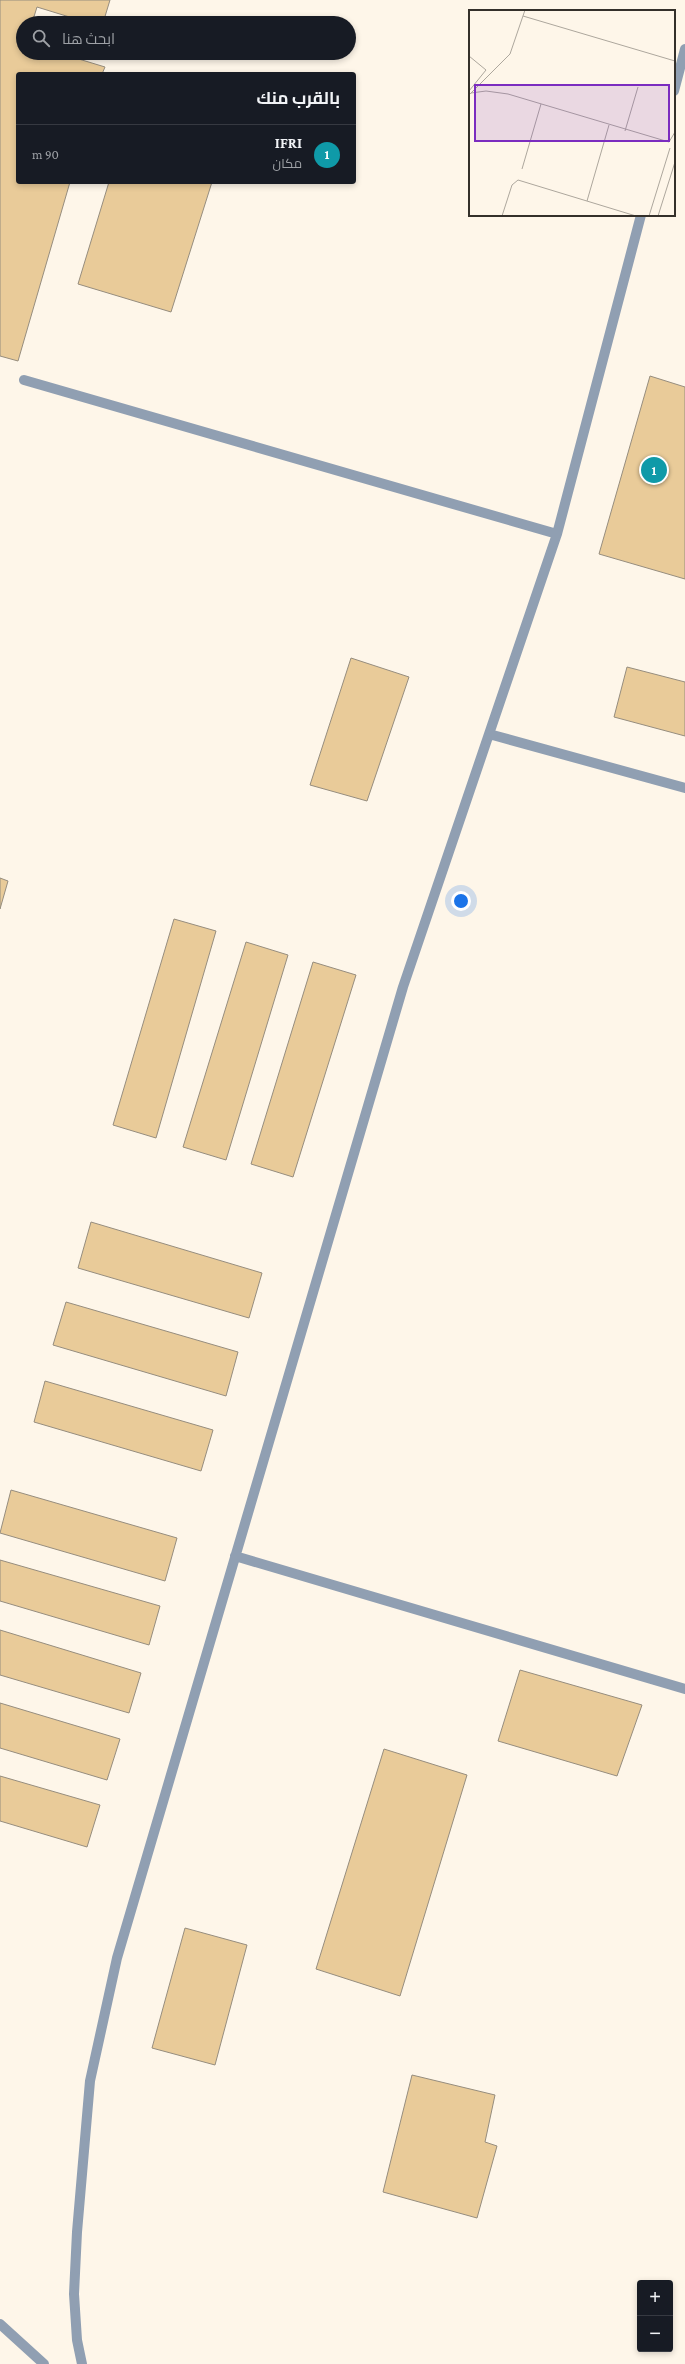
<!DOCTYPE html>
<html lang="ar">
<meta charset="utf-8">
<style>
:root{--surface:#171b24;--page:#242831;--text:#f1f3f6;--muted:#9ea1a6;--line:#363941;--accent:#086fd7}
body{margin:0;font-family:"Crimson Pro",Cairo,serif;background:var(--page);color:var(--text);direction:rtl}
.controls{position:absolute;right:12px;bottom:12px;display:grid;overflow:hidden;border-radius:4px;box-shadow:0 2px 6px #0003}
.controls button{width:36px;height:36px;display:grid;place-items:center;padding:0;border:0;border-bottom:1px solid var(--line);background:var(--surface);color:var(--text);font:20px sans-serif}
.you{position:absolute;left:461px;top:901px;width:14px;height:14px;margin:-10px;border:3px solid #fff;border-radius:50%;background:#1a73e8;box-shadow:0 0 0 6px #1a73e833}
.badge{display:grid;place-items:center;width:26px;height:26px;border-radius:50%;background:var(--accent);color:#fff;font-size:13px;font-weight:700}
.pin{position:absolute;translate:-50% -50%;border:2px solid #fff;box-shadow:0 1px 4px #0006}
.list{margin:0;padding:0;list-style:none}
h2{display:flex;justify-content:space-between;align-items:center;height:52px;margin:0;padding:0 16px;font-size:17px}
h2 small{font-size:13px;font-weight:400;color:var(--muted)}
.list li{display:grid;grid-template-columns:26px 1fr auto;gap:12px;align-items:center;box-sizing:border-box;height:60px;padding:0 16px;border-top:1px solid var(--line)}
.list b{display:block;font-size:15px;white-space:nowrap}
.list p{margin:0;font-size:13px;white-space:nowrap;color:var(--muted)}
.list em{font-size:13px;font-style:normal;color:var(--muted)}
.icon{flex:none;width:22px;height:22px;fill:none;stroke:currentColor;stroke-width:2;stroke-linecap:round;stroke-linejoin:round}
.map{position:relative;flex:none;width:685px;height:2364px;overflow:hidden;direction:ltr}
.search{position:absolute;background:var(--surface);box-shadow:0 2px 6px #0003;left:16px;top:16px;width:340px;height:44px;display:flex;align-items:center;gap:10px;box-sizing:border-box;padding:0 14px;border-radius:22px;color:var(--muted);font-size:15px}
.panel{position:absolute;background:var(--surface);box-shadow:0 2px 6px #0003;left:16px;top:72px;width:340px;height:112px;border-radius:4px;direction:rtl}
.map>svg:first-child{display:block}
.building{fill:#e9cb99;stroke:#968d7e}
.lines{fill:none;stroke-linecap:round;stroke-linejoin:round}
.service{stroke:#909fb2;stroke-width:10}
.inset-road{fill:none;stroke:#ada79d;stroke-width:1}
.view{fill:#7b2cbf;fill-opacity:0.15;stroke:#7b2cbf;stroke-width:2}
.inset-edge{fill:none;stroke:#34302a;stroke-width:2}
</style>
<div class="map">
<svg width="685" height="2364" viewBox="0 0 685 2364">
<rect width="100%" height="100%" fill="#fef6e9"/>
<!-- building -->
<path class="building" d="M0 0H110L103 23H89L37 7 32 23H23V53H59L105 67 102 74H18V182H70L18 361 0 356Z
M109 182H212L171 312 78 284Z
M650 376 685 387V579L599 554Z
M351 658 409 677 367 801 310 785Z
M627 667 685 682V736L614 717Z
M0 878 8 881 0 909Z
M174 919 216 931 156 1138 113 1125Z
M246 942 288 955 226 1160 183 1147Z
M313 962 356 975 293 1177 251 1164Z
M91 1222 262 1273 249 1318 78 1268Z
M66 1302 238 1352 226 1396 53 1345Z
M45 1381 213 1430 201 1471 34 1422Z
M11 1490 177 1538 165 1581 0 1533Z
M0 1560 160 1606 149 1645 0 1601Z
M0 1630 141 1673 129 1713 0 1675Z
M520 1670 642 1705 617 1776 498 1741Z
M0 1703 120 1739 107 1780 0 1748Z
M384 1749 467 1775 400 1996 316 1969Z
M0 1776 100 1805 87 1847 0 1821Z
M185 1928 247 1945 215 2065 152 2048Z
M412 2075 495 2095 485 2142 497 2146 477 2218 383 2192Z"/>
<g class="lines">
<!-- service -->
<path class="service" d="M674 91 685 49
M24 380 557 534
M489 734 685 788
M235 1556 685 1689
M0 2324 44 2364
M82 2364 77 2340 74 2294 77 2232 90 2081 117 1958 403 987 557 534 641 215"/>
</g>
<!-- overview -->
<g transform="translate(469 10)">
<rect width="206" height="206" fill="#fef6e9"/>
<path class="inset-road" d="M54 6 206 51M0 46 17 60 0 81M2 83 17 81 39 84 200 132 206 122M0 85 41 44 56 0M156 121 169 77M53 159 72 94M118 191 140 115M33 206 43 175 49 170 167 206M180 206 201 138M189 206 206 152"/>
<path class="view" d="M6 75H200V131H6Z"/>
<rect width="206" height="206" class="inset-edge"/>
</g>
</svg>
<div class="controls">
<button>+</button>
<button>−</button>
</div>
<div class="you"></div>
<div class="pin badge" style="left:654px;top:470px;background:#0f9aa8">1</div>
<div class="search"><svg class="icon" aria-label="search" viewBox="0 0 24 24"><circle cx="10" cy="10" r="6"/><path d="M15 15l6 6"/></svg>ابحث هنا</div>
<section class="panel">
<h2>بالقرب منك<small></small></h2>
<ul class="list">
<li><span class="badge" style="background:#0f9aa8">1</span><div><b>IFRI</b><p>مكان</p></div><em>90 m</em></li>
</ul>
</section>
</div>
